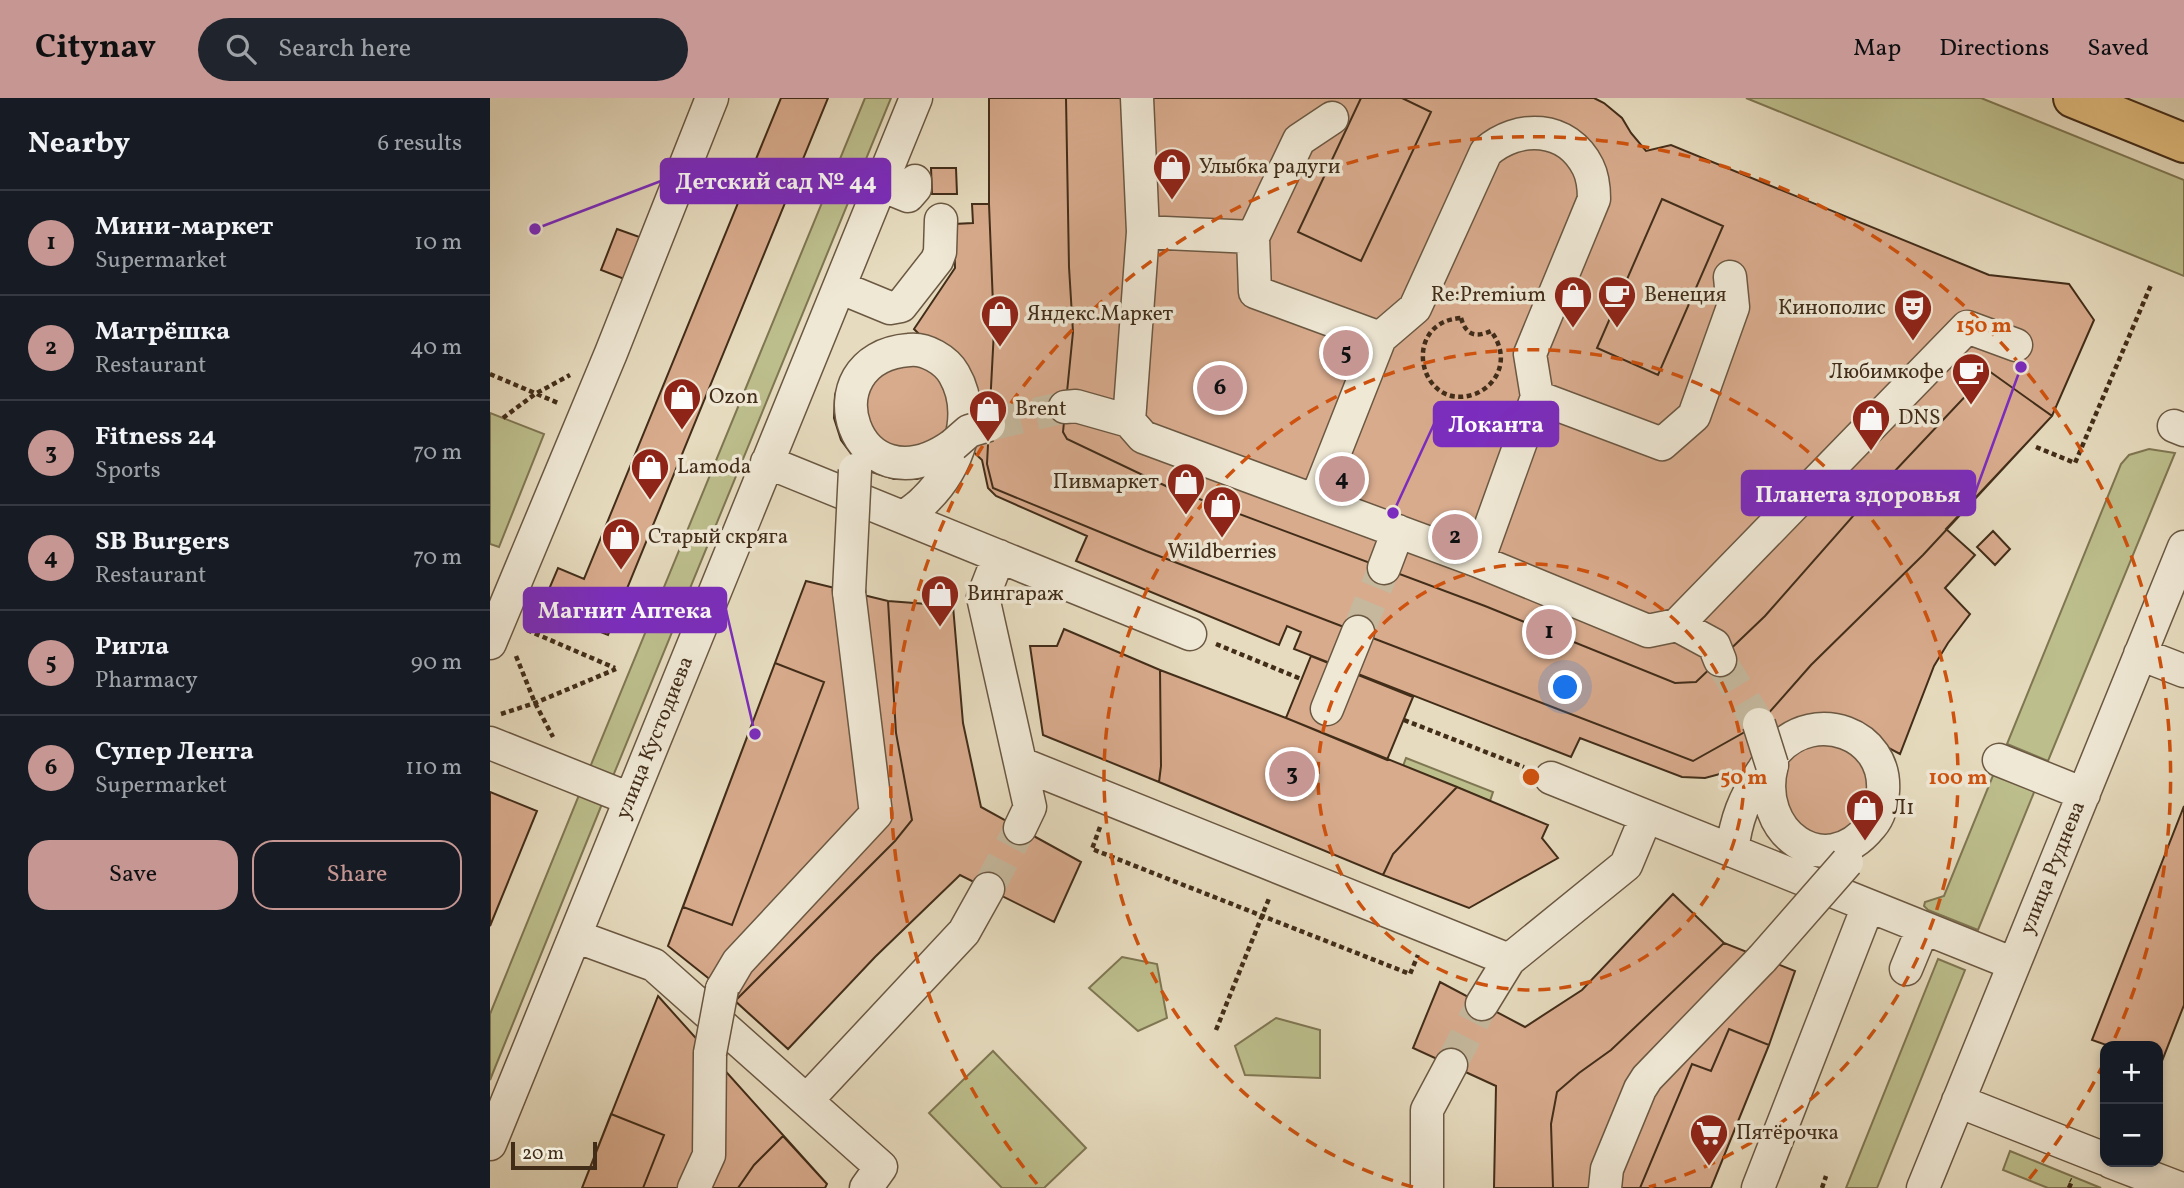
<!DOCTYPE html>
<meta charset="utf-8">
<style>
:root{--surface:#171b24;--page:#20242c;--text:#f1f3f6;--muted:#9ea1a6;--line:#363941;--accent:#c59692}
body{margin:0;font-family:Vollkorn,serif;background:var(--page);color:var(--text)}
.controls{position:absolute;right:21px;bottom:21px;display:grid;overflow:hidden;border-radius:14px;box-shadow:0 4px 10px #0003}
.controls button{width:63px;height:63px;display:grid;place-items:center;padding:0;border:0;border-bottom:2px solid var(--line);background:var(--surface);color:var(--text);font:35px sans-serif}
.scale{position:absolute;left:21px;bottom:18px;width:86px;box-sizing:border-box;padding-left:7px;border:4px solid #422d19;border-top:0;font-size:19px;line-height:24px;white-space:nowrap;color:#422d19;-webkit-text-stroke:5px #efe8d5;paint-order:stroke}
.you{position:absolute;left:1076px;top:590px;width:24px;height:24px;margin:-18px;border:5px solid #fff;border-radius:50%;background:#1a73e8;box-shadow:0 0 0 10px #1a73e833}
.badge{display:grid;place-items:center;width:46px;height:46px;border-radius:50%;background:var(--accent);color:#111;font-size:23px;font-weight:700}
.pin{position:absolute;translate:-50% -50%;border:4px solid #fff;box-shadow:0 2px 7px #0006}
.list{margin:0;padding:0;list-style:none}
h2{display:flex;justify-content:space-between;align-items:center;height:91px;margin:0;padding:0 28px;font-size:30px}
h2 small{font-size:23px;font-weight:400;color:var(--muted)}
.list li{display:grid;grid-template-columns:46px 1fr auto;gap:21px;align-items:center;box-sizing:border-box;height:105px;padding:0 28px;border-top:2px solid var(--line)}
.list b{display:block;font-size:26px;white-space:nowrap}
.list p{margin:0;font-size:23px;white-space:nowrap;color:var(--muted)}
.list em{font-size:23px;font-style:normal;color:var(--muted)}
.actions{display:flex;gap:14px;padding:21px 28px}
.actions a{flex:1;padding:16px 0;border:2px solid var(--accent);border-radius:21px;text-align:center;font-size:24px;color:var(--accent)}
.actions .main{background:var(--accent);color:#111}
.icon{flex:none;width:38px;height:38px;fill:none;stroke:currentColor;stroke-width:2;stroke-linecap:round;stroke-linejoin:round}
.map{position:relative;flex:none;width:1694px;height:1090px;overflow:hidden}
header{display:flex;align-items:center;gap:42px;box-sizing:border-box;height:98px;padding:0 35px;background:var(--accent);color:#111}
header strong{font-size:33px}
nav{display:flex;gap:38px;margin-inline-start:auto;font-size:24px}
.search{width:490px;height:63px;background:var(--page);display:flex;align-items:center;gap:18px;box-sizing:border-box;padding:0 24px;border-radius:38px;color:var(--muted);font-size:26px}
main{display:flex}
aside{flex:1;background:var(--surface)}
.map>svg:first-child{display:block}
.green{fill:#bcbe8c;stroke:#7f7652;stroke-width:2}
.building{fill:#d8ab8d;stroke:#422d19;stroke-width:2}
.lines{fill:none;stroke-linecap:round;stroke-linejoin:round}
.minor-tunnel{stroke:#c5b89d;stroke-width:32;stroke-dasharray:32 16;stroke-linecap:butt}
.minor-casing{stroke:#6b5842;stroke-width:35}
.major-casing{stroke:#422d19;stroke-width:42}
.path{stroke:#422d19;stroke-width:4.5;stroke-dasharray:5 3.5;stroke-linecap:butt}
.minor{stroke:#efe8d5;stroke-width:32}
.major{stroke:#e3be7f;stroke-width:38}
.minor-bridge-casing{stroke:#6b5842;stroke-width:35;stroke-linecap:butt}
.minor-bridge{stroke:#efe8d5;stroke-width:32}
.ring{fill:none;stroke:#cf520e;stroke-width:3.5;stroke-dasharray:12 9}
.labels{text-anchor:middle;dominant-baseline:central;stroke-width:7;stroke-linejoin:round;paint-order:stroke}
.poi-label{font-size:21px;fill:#422d19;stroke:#efe8d5;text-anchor:start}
.street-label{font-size:21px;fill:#422d19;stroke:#efe8d5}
.centre{fill:#cf520e;stroke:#efe8d5;stroke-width:3.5}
.ring-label{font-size:21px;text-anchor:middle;font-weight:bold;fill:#cf520e;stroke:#efe8d5;stroke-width:7;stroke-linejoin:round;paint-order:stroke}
.leader{fill:none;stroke:#7b2cbf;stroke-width:2.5}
.callout-dot{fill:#7b2cbf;stroke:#efe8d5;stroke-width:2.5}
.callout{fill:#7b2cbf;stroke:#7b2cbf;stroke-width:2.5}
.callout-label{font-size:23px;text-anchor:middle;font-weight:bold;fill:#fff}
</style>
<header>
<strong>Citynav</strong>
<div class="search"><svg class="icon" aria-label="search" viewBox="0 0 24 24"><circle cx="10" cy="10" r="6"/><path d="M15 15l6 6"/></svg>Search here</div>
<nav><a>Map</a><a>Directions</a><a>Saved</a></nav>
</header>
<main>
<aside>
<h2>Nearby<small>6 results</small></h2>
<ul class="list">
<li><span class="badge">1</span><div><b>Мини-маркет</b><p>Supermarket</p></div><em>10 m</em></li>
<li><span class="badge">2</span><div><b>Матрёшка</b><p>Restaurant</p></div><em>40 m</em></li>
<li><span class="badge">3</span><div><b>Fitness 24</b><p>Sports</p></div><em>70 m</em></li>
<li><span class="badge">4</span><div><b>SB Burgers</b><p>Restaurant</p></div><em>70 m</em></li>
<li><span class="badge">5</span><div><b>Ригла</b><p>Pharmacy</p></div><em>90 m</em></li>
<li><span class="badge">6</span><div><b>Супер Лента</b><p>Supermarket</p></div><em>110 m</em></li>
</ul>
<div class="actions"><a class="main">Save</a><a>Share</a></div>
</aside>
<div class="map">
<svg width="1694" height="1090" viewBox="0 0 1694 1090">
<rect width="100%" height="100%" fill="#e6dbbe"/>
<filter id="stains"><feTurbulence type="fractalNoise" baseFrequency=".00286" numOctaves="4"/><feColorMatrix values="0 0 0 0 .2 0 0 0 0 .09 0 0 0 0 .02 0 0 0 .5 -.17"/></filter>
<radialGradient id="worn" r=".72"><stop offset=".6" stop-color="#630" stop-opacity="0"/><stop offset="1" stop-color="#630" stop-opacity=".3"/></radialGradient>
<!-- green -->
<path class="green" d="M375 0H401L121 683 98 674Z
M1256 0H1491L1694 82V178Z
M0 315 54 336 9 449 0 446Z
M1659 351 1685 355 1558 663 1517 646 1631 366 1639 357Z
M916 660 1003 694 1000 703 913 668Z
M1504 675 1545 692 1488 832 1438 812 1434 808 1435 804 1454 798Z
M89 697 112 706 0 982V916Z
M632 859 667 866 677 920 648 933 599 890Z
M1448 861 1475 872 1387 1090H1356Z
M786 920 830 932V980L755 977 745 948Z
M503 953 596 1050 554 1090H512L439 1015Z
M1520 1053 1611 1090H1558L1513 1072Z"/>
<!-- building -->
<path class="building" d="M291 0H338L118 537 51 510 68 470 94 481Z
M499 0H576L579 169 583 234 573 334 577 341 680 390 995 508 1185 585 1206 584 1275 518 1371 409 1499 273 1562 318 1433 457 1321 567 1269 626 1203 663 656 453 503 390 497 366 504 232 499 106Z
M499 0H1104L1114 5 1132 20 1141 35 1156 53 1181 47 1499 177 1579 186 1604 222 1562 318 1456 431 1485 457 1455 490 1480 516 1458 545 1444 568 1410 656 1393 647 1352 620 1264 677 1241 673 1215 680 1192 679 1090 640 1081 659 804 551 811 534 797 528 789 547 586 463 597 438 506 398 498 390 492 362 476 347 433 240 424 231 465 170 464 126 483 125 482 106H499Z
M871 0H912L941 14 871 163 808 134Z
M441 70H466L467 96H442Z
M1172 101 1233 128 1168 277 1107 250Z
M127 131 158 142 142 184 111 172Z
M408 239 433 240 482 338 449 374 427 381H404L382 374 365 361 351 342 344 320 345 297 353 275 367 257 386 245Z
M1503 433 1520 451 1505 467 1487 449Z
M316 483 398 503 463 508 473 625 491 709 591 764 564 824 470 777 385 859 298 951 232 891 178 848Z
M398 503 463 508 473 625 491 709 591 764 564 824 470 777 385 859 298 951 245 903 405 743 422 722 406 635Z
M574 531 670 572 671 668 669 684 553 637 540 548H567Z
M821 558 923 599 897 662 796 620Z
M285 565 334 584 242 827 193 809Z
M670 572 796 620 967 689 903 756 893 777 669 684 671 668Z
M1327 619 1407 694 1323 761 1283 740 1270 721 1264 700Z
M967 689 1058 727 1052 740 1068 760 979 810 893 777 903 756Z
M0 694 47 713 0 828Z
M1694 708V907L1670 968 1668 967V948H1619L1602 942Z
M1183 796 1234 845 1305 873 1279 947 1221 1090H1004L1006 988 923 950 950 884 1035 929 1092 892Z
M1183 796 1234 845 1121 952 1089 975 1067 994 1061 1026 1063 1090H1004L1006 988 923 950 950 884 1035 929 1092 892Z
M168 898 337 1086 335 1090H92Z
M1239 931 1279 947 1221 1090H1150L1202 966 1221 973Z
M121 1016 174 1037 153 1090H92Z
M293 1038 337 1086 335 1090H248L264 1067Z"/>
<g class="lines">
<!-- minor-tunnel -->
<path class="minor-tunnel" d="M499 327 575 309
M868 534 894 470
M1230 562 1269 626
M498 791 530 730
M961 967 992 906"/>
<!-- minor casing -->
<g class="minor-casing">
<path id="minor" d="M391 87 418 98 425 90V83
M653 134 763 139 809 42 842 20
M763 139 765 194 890 240 826 402
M349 189 400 210 411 208 447 162 450 154 451 122
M890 240 925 210 996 54C1028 26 1077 27 1098 69 1103 79 1104 90 1104 101L1040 256 1047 299 1172 346 1204 318 1243 209 1240 179
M575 309 586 308 639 323 653 339 988 463 1158 533 1187 527 1224 547 1230 562
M639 323 653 134 647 0
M1684 328 1694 332
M277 364 700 536
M415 419C421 413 429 409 435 402 467 371 488 317 464 276 456 262 436 250 419 252 315 260 364 417 463 347
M509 458 493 499 540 709 530 730
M988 463 1047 299
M894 470 908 433
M1187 527 1477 229 1526 247
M0 545 121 255 222 0
M1650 556 1694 573
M837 611 868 534
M0 645 140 701
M1509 662 1594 696
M532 666 1019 862
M1061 680 1524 866
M1242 753C1246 721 1254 701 1272 674 1277 667 1281 658 1287 652 1325 610 1397 635 1393 693 1392 706 1390 718 1381 728 1334 786 1264 733 1282 667
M85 838 164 867 391 1069 376 1090
M1416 871 1433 830
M232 891 248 864 386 716 359 494
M992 906 1019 862 1136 767 1156 719
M317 1002 474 834 498 791
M1468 1003 1615 1061
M0 1046 426 0
M1621 1064 1689 1090
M204 1090 219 1057 220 955
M937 1090V1012L961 967
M1115 1090 1117 1071 1150 991 1157 980 1272 861
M1268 1090 1378 808
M1433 1090 1694 449"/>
</g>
<!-- major casing -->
<g class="major-casing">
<path id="major" d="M1583 0 1694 45"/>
</g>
<!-- path -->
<path class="path" d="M971 220C976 237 985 240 1001 233 1010 245 1014 260 1008 274 1004 284 995 292 985 296 929 316 909 224 971 220Z
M0 276 68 305
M13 320 45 296 80 277
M1546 349 1585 365 1661 187
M37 532 125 570
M726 546 811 581
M26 558 45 605 63 639
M11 616 45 605 126 571
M914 622 1034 669
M610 729 602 751 920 876 928 857
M726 932 780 798
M1332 1090 1336 1078
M1579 1090 1582 1083 1580 1082"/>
<!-- minor -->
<use href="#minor" class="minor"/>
<!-- major -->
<use href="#major" class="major"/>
<!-- minor-bridge casing -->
<g class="minor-bridge-casing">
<path id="minor-bridge" d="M463 347 479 333 499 327
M359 494 365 372
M1269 626 1282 667
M1272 861 1357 764
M220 955 232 891"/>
</g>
<!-- minor-bridge -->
<use href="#minor-bridge" class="minor-bridge"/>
</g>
<!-- distance rings -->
<g class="ring">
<circle cx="1041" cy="679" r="213"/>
<path d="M923 1089A427 427 0 1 1 1159 1089"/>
<path d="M1614 965A640 640 0 0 1 1535 1086M547 1086A640 640 0 1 1 1623 944"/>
</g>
<!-- icons -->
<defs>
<g id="shop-pin" transform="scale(2.0125)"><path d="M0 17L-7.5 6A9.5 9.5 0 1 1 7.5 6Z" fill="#8f2418" stroke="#efe8d5"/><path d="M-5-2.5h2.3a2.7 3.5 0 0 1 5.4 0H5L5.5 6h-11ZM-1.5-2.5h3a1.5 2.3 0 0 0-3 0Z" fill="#fff"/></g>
<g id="cafe-pin" transform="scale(2.0125)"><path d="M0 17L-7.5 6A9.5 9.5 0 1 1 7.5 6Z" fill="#8f2418" stroke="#efe8d5"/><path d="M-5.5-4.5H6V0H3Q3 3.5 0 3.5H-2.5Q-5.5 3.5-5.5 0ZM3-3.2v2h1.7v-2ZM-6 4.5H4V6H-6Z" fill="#fff"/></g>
<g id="theatre-pin" transform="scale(2.0125)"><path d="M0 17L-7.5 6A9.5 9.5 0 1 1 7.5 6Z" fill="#8f2418" stroke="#efe8d5"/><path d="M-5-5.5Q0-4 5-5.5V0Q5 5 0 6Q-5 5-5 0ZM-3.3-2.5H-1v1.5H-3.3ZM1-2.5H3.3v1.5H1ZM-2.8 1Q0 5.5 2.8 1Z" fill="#fff"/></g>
<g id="supermarket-pin" transform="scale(2.0125)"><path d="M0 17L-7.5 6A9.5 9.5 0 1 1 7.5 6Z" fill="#8f2418" stroke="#efe8d5"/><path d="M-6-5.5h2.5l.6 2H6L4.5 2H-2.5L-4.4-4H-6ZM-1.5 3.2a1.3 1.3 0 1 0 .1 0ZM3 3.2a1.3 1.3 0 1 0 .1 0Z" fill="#fff"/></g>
</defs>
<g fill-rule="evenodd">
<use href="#shop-pin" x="682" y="69"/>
<use href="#shop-pin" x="1083" y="197"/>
<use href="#cafe-pin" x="1127" y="197"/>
<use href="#theatre-pin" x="1423" y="210"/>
<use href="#shop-pin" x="510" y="216"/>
<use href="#cafe-pin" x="1481" y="274"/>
<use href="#shop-pin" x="192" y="299"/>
<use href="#shop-pin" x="498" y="311"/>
<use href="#shop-pin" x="1381" y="320"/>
<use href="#shop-pin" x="160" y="369"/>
<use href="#shop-pin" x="696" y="384"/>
<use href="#shop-pin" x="732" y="407"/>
<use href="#shop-pin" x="131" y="439"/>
<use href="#shop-pin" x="450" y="496"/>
<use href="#shop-pin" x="1375" y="710"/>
<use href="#supermarket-pin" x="1219" y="1035"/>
</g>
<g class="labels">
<!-- poi labels -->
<g class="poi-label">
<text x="709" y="69">Улыбка радуги</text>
<text x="1056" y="197" text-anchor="end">Re:Premium</text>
<text x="1154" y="197">Венеция</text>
<text x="1396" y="210" text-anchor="end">Кинополис</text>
<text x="537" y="216">Яндекс.Маркет</text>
<text x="1454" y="274" text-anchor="end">Любимкофе</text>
<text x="219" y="299">Ozon</text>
<text x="525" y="311">Brent</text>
<text x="1408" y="320">DNS</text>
<text x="187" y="369">Lamoda</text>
<text x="669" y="384" text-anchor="end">Пивмаркет</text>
<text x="158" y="439">Старый скряга</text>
<text x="732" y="454" text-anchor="middle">Wildberries</text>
<text x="477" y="496">Вингараж</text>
<text x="1402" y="710">Л1</text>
<text x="1246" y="1035">Пятёрочка</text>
</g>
<!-- street labels -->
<g class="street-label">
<text transform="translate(165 640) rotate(-68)">улица Кустодиева</text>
<text transform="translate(1563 770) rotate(-68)">улица Руднева</text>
</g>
</g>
<circle cx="1041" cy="679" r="10" class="centre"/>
<g class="ring-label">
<text x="1494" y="234">150 m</text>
<text x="1254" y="686">50 m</text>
<text x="1468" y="686">100 m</text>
</g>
<!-- callouts -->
<path class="leader" d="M45 131L171 83M903 415L944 326M1531 269L1485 395M265 636L236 512"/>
<g class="callout-dot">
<circle cx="45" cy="131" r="7"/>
<circle cx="903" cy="415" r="7"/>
<circle cx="1531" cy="269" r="7"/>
<circle cx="265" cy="636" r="7"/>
</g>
<g class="callout">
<rect x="171" y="61" width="229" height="44" rx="7"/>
<rect x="944" y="304" width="124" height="44" rx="7"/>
<rect x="1252" y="373" width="233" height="44" rx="7"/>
<rect x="34" y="490" width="202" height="44" rx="7"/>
</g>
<g class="callout-label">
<text x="286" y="91">Детский сад № 44</text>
<text x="1006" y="334">Локанта</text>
<text x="1368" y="404">Планета здоровья</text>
<text x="135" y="520">Магнит Аптека</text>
</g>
<rect width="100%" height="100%" filter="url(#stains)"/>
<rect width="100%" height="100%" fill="url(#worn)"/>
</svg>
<div class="controls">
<button>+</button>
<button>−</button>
</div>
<div class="scale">20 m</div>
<div class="you"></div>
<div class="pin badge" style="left:1059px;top:534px">1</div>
<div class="pin badge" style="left:965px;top:439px">2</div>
<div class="pin badge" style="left:802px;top:676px">3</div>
<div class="pin badge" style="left:852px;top:381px">4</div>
<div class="pin badge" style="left:856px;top:255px">5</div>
<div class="pin badge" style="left:730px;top:290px">6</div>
</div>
</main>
